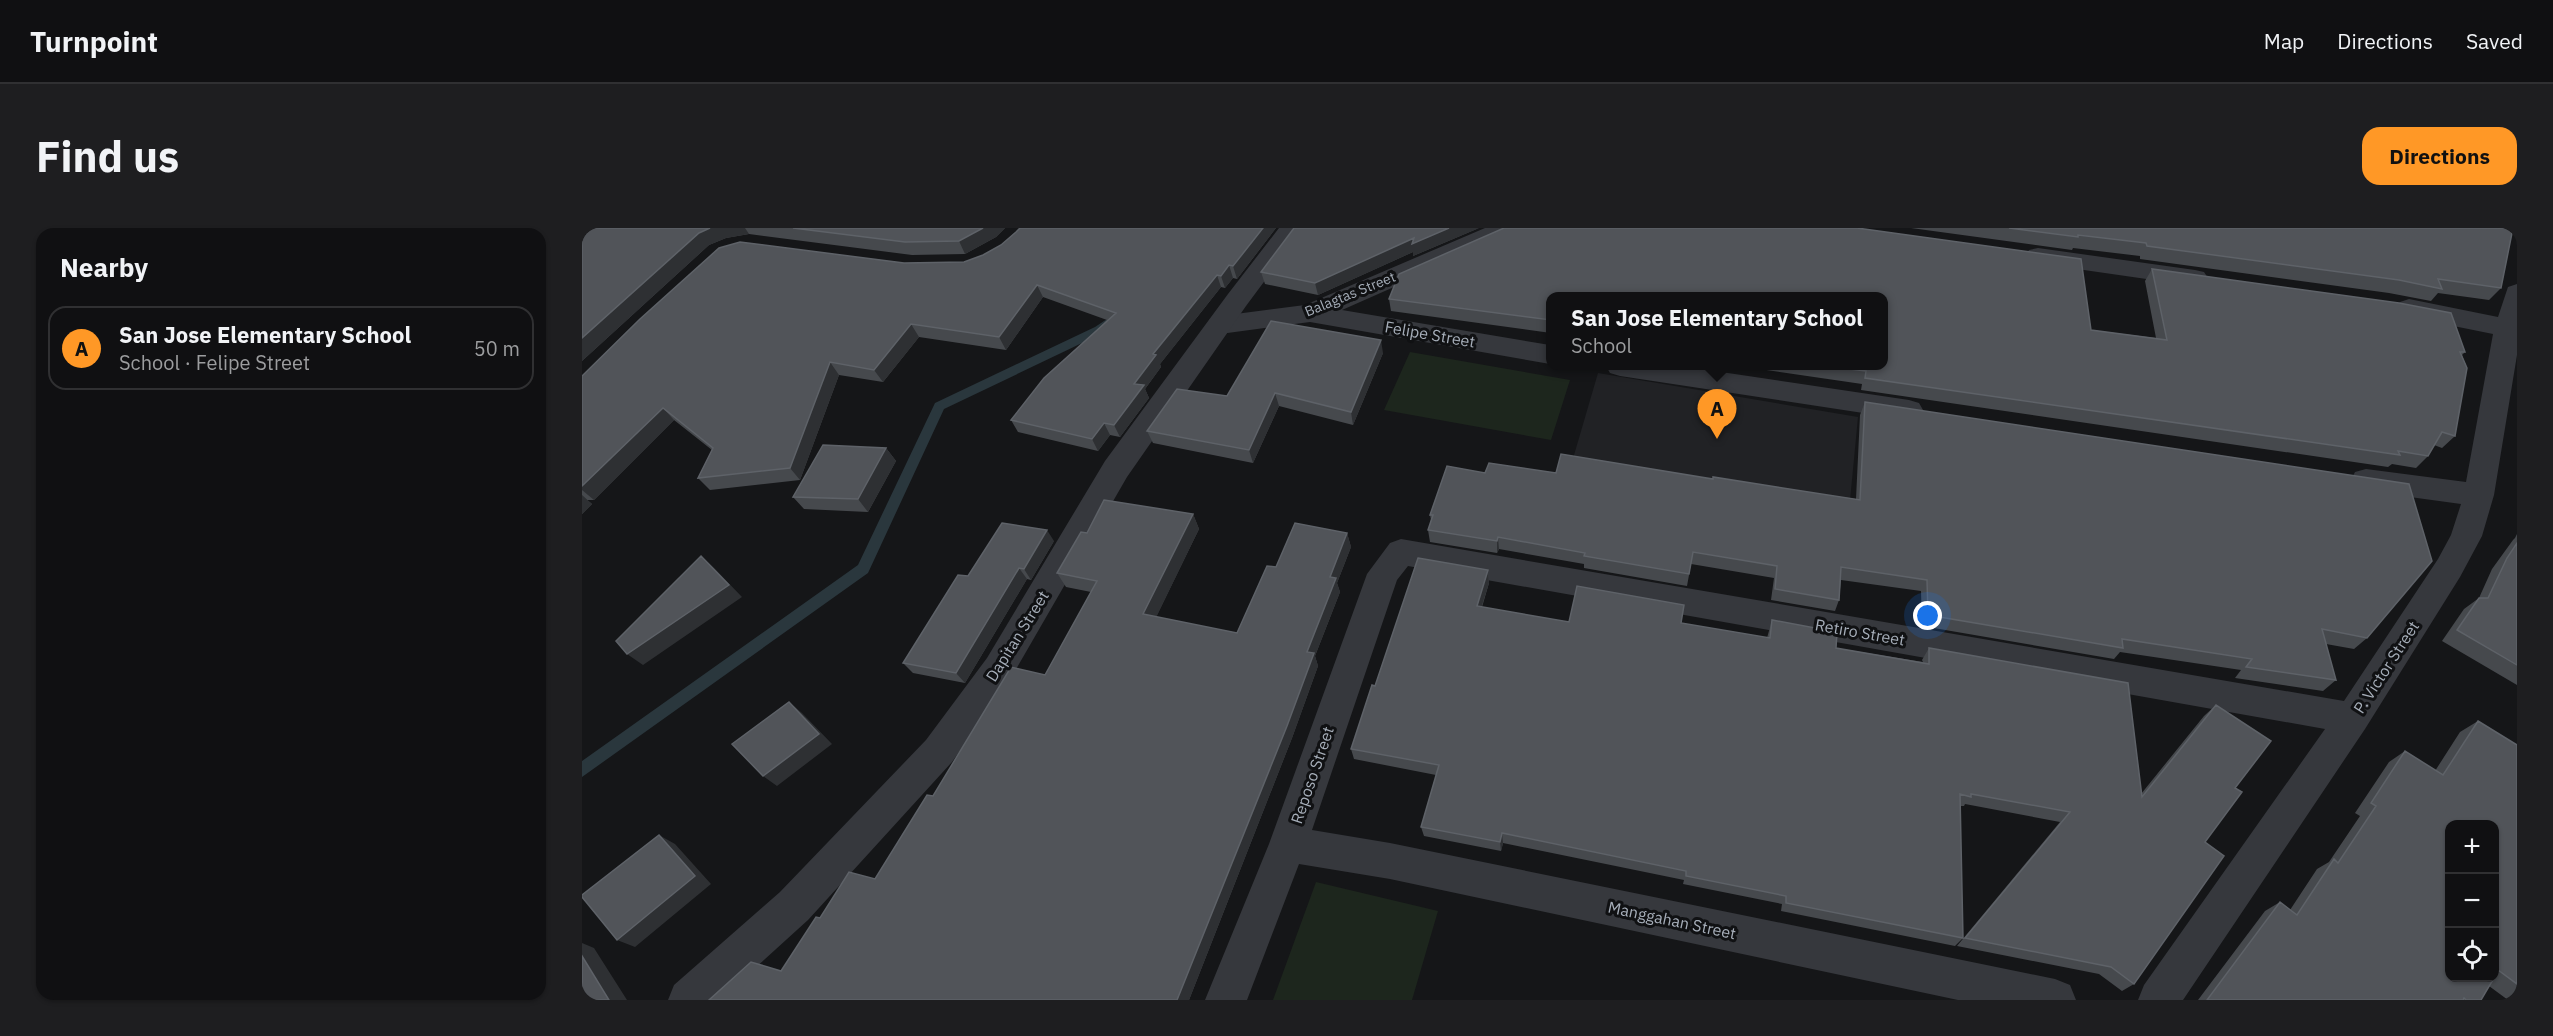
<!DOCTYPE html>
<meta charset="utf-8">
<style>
:root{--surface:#101012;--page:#1e1e20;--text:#f1f3f6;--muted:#9c9d9f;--line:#303032;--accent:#ff9826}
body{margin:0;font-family:"IBM Plex Sans",sans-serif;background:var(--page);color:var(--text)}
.controls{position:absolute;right:18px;bottom:18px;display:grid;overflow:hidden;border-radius:12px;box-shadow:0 2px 4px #0004}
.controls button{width:54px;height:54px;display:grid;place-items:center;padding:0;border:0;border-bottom:2px solid var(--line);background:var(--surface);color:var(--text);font:30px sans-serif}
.you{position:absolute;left:1346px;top:388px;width:21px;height:21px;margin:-15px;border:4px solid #fff;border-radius:50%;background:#1a73e8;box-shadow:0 0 0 9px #1a73e833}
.badge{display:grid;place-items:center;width:39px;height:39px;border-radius:50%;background:var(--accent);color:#111;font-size:20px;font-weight:700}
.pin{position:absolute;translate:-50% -50px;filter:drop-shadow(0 2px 3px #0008)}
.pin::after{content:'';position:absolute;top:32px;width:21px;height:18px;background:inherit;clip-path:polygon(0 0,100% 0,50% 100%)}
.popup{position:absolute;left:964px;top:64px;width:342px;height:78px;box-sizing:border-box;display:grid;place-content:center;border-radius:12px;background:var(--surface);filter:drop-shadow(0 2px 4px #0005);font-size:20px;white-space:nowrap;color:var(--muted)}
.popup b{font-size:22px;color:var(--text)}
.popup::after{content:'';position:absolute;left:50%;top:100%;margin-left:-12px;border:12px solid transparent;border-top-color:var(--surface)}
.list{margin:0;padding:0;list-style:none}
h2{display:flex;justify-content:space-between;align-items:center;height:78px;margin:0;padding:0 24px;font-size:26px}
h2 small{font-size:20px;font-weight:400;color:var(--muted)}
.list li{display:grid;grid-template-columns:39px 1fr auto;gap:18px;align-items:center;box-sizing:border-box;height:84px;margin:0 12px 12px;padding:0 12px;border:2px solid var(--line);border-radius:18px}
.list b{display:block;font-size:22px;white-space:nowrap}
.list p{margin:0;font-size:20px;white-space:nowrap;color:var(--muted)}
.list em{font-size:20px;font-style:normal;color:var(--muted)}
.icon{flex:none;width:33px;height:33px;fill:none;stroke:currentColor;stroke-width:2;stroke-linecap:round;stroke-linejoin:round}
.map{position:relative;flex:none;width:1935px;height:772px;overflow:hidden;border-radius:18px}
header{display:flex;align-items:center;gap:36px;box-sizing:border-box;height:84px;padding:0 30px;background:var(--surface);border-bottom:2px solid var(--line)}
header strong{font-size:28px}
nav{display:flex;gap:33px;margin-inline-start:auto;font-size:21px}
.intro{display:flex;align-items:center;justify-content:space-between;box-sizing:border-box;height:144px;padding:0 36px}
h1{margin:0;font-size:42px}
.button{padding:15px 27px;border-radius:18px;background:var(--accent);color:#111;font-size:21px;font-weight:700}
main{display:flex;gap:36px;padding:0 36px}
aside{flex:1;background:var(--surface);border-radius:18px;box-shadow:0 2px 4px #0004}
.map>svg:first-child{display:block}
.built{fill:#212225}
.green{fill:#1d261d}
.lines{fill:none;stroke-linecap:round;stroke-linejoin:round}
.stream{fill:#2a373d;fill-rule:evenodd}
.minor{fill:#36383d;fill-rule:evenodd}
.tertiary{fill:#36383d;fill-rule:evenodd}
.wall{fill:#46494d;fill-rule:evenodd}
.shaded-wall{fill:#2e3033}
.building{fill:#515459;stroke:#5e6268;stroke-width:1.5}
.labels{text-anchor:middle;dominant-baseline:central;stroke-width:6;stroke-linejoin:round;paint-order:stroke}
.far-street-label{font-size:14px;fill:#a6aeb9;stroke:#101113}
.street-label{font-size:16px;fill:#a6aeb9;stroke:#101113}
</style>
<header>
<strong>Turnpoint</strong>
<nav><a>Map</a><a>Directions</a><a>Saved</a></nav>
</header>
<div class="intro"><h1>Find us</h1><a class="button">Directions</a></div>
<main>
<aside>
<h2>Nearby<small></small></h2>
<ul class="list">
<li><span class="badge">A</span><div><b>San Jose Elementary School</b><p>School · Felipe Street</p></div><em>50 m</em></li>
</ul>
</aside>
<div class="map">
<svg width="1935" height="772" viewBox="0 0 1935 772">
<rect width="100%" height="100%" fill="#151618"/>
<!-- built -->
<path class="built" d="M1016 145 1276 189 1267 283 990 234Z"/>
<!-- green -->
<path class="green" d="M828 124 988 152 969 212 802 182Z
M734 654 856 683 830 772H691Z"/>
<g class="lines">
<!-- stream -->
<path class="stream" d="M528 89 533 93 521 105 362 181 286 345 0 549V533L276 337 353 175 513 99Z"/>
<!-- minor -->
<path class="minor" d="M903 0H937L934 5 760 82 968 117V136L728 94 638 106 628 103 625 97 628 91 638 88 723 77Z
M1456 20 1613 42 1622 44 1626 50 1622 56 1613 58 1447 34 1443 28 1447 22Z
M1935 56V127L1912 267 1900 308 1878 349 1783 501 1601 772H1556L1562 757 1743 501 826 338 815 352 730 602 808 615 1473 751 1488 757 1494 772H1376L808 651 717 636 665 772H623L687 616 785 346 808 315 819 311 1762 473 1856 331 1869 307 1879 276 1784 263 1773 260 1769 252 1773 244 1784 241 1884 254 1911 106 1827 89 1818 86 1814 80 1818 74 1827 71 1916 89 1926 59Z
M1024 138H1099L1327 172 1337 175 1341 182 1337 189 1327 192 1038 148 1028 145Z"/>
<!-- tertiary -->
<path class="tertiary" d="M697 0H722L664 78 545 249 429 450 370 534 226 692 138 772H86L92 757 198 664 344 512 405 430 523 233 646 66Z"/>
</g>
<!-- wall -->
<path class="wall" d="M0 0H423L414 9 383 26 330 27 167 6 144 10 127 17 0 133Z
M438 0H694L655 51 651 50 643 60 639 59 578 136 579 139 563 161 567 170 538 209 528 207 516 223 436 204 429 192 525 92 461 69 424 122 337 109 301 154 257 147 218 252 128 262 116 250 130 222 92 192 12 272H5L10 276 0 286V148L322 35 382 34 401 27 419 17 434 4Z
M897 0 831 28V24L736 67 683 56 679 44Z
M922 0H1275L1499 31 1509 102 1574 110 1563 53 1570 41 1817 75 1869 85 1883 124 1880 127 1885 140 1873 208 1860 220 1852 217 1846 228 1834 240 1810 236 1806 239 1279 162 1280 156 1157 138H1302V69H969V105L809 83 807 71 817 46Z
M1329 0H1931L1919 60 1907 72 1856 65 1849 73 1807 65 1558 31V28L1491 20 1490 22Z
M801 125 771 197 697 178 671 235 571 215 565 203 645 168Z
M1283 174 1785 410 1772 421 1744 416 1754 452 1741 463 1653 450 1659 442 1538 424 1532 431 1340 398 1339 363 1259 352 1257 372 1253 383 1189 372 1192 350 1109 336 1105 358 1002 340V336L917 321 915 325 848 314 846 302 849 292 848 287 903 245H974L1131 251 1274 271 1278 187Z
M304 220 314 233 286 284 222 281 211 269Z
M611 286 617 301 574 389 655 405 694 339 765 305 769 319 755 355 758 364 733 428 736 438 710 510 607 772H127L199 743 238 690 293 651 351 568 463 447 509 364 484 359 475 345 505 305Z
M1935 306V457L1860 413 1882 381 1897 370 1910 341 1931 312 1933 310Z
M472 313 449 352 445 351 383 455 331 445 321 435 386 348Z
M906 342 907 355 900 379 987 394 1099 395 1185 410 1190 392 1254 420 1341 434 1340 432 1347 420 1559 566 1622 488 1634 477 1653 560 1623 614 1552 756 1540 763 1517 746 1375 718 1478 594 1383 576 1382 578H1378L1381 710 1373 718 1199 683 1200 676 1101 656 1102 652 921 615 919 623 842 608 839 599 854 547 772 531 769 521 793 458Z
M1896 493 1935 517V772H1926L1907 758 1899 772H1616L1683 683 1698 674 1708 682 1735 641 1747 634 1778 588 1773 585 1807 534 1823 523 1853 543 1878 504ZM1912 597V750H1868Z"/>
<!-- shaded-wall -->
<path class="shaded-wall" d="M128 0H163L167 6 144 10 127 17 0 133V110L117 5Z
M401 0H423L414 9 383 26 377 13Z
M681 0H694L655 51 651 38Z
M867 0H897L831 28V24L736 67 733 55 832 10Z
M647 37 651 50 643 60 639 48Z
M635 47 639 59 578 136 579 139 563 161 567 170 538 209 532 197 552 156 571 126Z
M455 57 461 69 424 122 417 109Z
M329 96 337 109 301 154 292 142Z
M799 112 801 125 771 197 769 184Z
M248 134 257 147 218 252 208 240Z
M693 165 697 178 671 235 667 222Z
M81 180 92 192 12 272 0 262V258Z
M522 195 528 207 516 223 510 211Z
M304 220 314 233 286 284 276 271Z
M0 267 10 276 0 286Z
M611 286 617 301 569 400 561 386Z
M465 302 472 313 449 352 442 341Z
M765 305 769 319 755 355 758 364 733 428 736 438 710 510 607 772H595L725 424 748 349Z
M916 309 917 321 915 325V313Z
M119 328 132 340 160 369 61 437 45 426Z
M437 340 445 351 383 455 374 445Z
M906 342 907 355 896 390 895 378Z
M207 474 220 485 250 516 195 558 181 548Z
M920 605 921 615 919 623 918 614Z
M77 607 93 616 129 656 53 719 35 712Z
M0 715 12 720 45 772H27L0 728Z"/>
<!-- building -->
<path class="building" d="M0 0H128L117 5 0 110Z
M211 0H401L377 13 323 14Z
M438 0H681L651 38 647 37 639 48 635 47 571 126 574 127 552 156 562 157 532 197 522 195 510 211 429 192 462 150 534 85 455 57 417 109 329 96 292 142 248 134 208 240 116 250 131 220 81 180 0 258V148L58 91 137 20 158 14 322 35 382 34 401 27 419 17 434 4Z
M712 0H867L830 16 832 10 733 55 679 44Z
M922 0H1275L1499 31 1509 102 1585 112 1570 41 1817 75 1869 85 1883 124H1878L1885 140 1873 208 1860 204 1846 228 1816 223 1818 227 1283 150 1284 143 1243 138H1302V69H969V92L807 71 817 46Z
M1427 0H1931L1919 60 1856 51 1860 61 1817 52 1565 18 1564 15 1496 7V9Z
M689 93 799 112 769 184 693 165 667 222 565 203 595 161 645 168Z
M1283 174 1827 256 1850 333 1785 410 1740 401 1754 452 1664 439 1670 431 1540 411 1541 420 1346 387 1345 352 1259 339 1257 372 1193 361 1195 338 1111 324 1107 346 1002 328 1003 325 916 309 915 313 846 302 851 287H848L865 238 903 245 907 235 974 245 979 226 1131 251V249L1278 272Z
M241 217 304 220 276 271 211 269Z
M522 272 611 286 561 386 655 405 685 338 694 339 713 295 765 305 748 349 754 350 725 424 732 425 705 498 595 772H127L169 734 199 743 234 689 238 690 267 644 293 651 345 567 351 568 429 439 463 447 515 353 475 345 499 304 505 305Z
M420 295 465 302 442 341 437 340 374 445 321 435 376 347 386 348Z
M1935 315V437L1875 402 1897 370H1906L1925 330Z
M119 328 147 357 45 426 34 413Z
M836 330 906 342 895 378 987 394 995 358 1102 377 1099 395 1188 410 1190 392 1255 404 1254 420 1347 436V420L1546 455 1560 569 1634 477 1689 513 1653 560 1660 564 1623 614 1642 628 1552 756 1529 739 1383 710 1488 584 1389 566V569L1378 566 1381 710 1204 675V668L1104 648V643L920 605 918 614 839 599 857 537 769 521 790 457 793 458Z
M207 474 237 506 181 548 150 516Z
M1896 493 1935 517V756L1916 742 1912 748V597H1868V750H1912L1899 772H1884L1882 770 1881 772H1625L1698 674 1715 687 1752 631 1756 635 1794 578 1789 575 1823 523 1861 547Z
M77 607 113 648 35 712 0 669V667Z
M0 728 27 772H0Z"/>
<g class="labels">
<!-- far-street labels -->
<g class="far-street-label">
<text transform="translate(768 66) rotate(-22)">Balagtas Street</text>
</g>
<!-- street labels -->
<g class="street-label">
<text transform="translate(848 106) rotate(10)">Felipe Street</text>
<text transform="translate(1278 404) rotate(10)">Retiro Street</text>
<text transform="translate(435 408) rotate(-58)">Dapitan Street</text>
<text transform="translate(1804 439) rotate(-57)">P. Victor Street</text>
<text transform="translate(730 547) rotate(-71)">Reposo Street</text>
<text transform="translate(1090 692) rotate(12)">Manggahan Street</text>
</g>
</g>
</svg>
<div class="controls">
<button>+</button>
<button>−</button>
<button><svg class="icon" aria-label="locate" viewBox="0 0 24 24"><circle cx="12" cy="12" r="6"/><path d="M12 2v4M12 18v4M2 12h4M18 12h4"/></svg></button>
</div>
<div class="you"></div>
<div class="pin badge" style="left:1135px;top:211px">A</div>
<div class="popup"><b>San Jose Elementary School</b>School</div>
</div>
</main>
